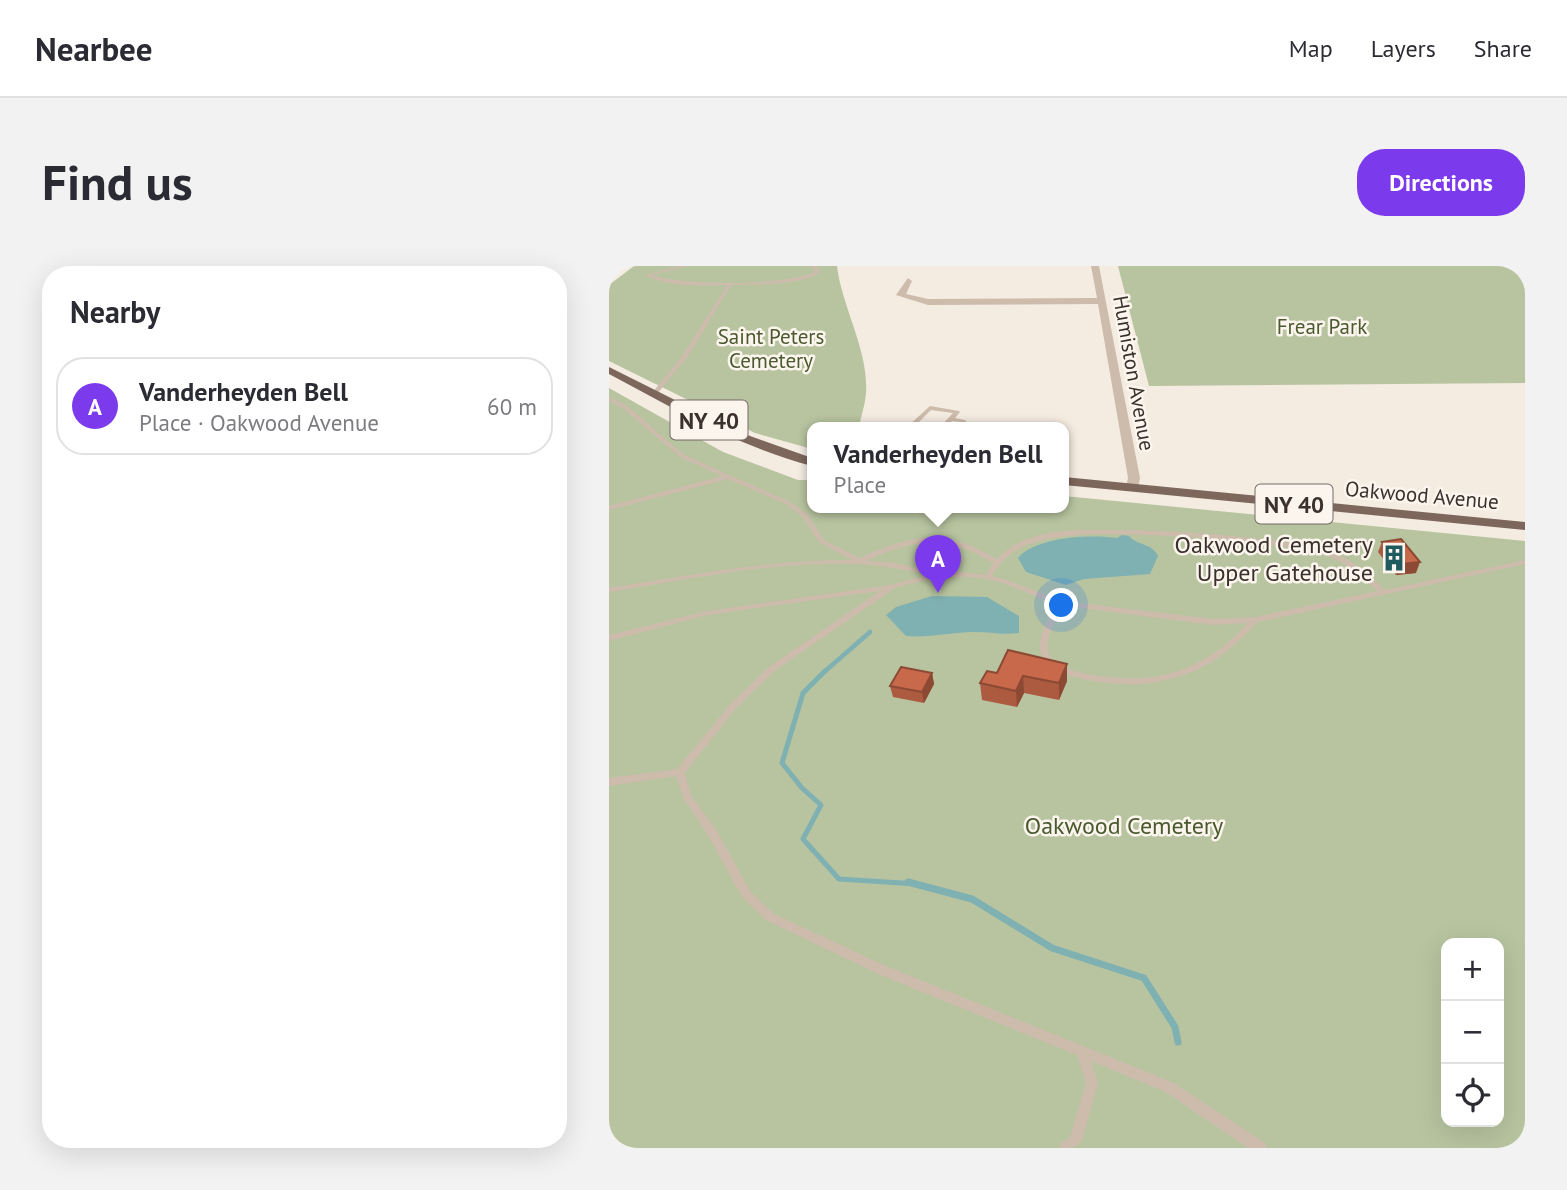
<!DOCTYPE html>
<meta charset="utf-8">
<style>
:root{--surface:#fff;--page:#f2f2f3;--text:#2b2b33;--muted:#7c7c81;--line:#e1e1e2;--accent:#7c3aed}
body{margin:0;font-family:"PT Sans",sans-serif;background:var(--page);color:var(--text)}
.controls{position:absolute;right:21px;bottom:21px;display:grid;overflow:hidden;border-radius:14px;box-shadow:0 7px 28px #0002}
.controls button{width:63px;height:63px;display:grid;place-items:center;padding:0;border:0;border-bottom:2px solid var(--line);background:var(--surface);color:var(--text);font:35px sans-serif}
.you{position:absolute;left:453px;top:340px;width:24px;height:24px;margin:-18px;border:5px solid #fff;border-radius:50%;background:#1a73e8;box-shadow:0 0 0 10px #1a73e833}
.badge{display:grid;place-items:center;width:46px;height:46px;border-radius:50%;background:var(--accent);color:#fff;font-size:23px;font-weight:700}
.pin{position:absolute;translate:-50% -58px;filter:drop-shadow(0 2px 4px #0008)}
.pin::after{content:'';position:absolute;top:37px;width:24px;height:21px;background:inherit;clip-path:polygon(0 0,100% 0,50% 100%)}
.popup{position:absolute;left:198px;top:156px;width:262px;height:91px;box-sizing:border-box;display:grid;place-content:center;border-radius:14px;background:var(--surface);filter:drop-shadow(0 2px 5px #0005);font-size:23px;white-space:nowrap;color:var(--muted)}
.popup b{font-size:26px;color:var(--text)}
.popup::after{content:'';position:absolute;left:50%;top:100%;margin-left:-14px;border:14px solid transparent;border-top-color:var(--surface)}
.list{margin:0;padding:0;list-style:none}
h2{display:flex;justify-content:space-between;align-items:center;height:91px;margin:0;padding:0 28px;font-size:30px}
h2 small{font-size:23px;font-weight:400;color:var(--muted)}
.list li{display:grid;grid-template-columns:46px 1fr auto;gap:21px;align-items:center;box-sizing:border-box;height:98px;margin:0 14px 14px;padding:0 14px;border:2px solid var(--line);border-radius:28px}
.list b{display:block;font-size:26px;white-space:nowrap}
.list p{margin:0;font-size:23px;white-space:nowrap;color:var(--muted)}
.list em{font-size:23px;font-style:normal;color:var(--muted)}
.icon{flex:none;width:38px;height:38px;fill:none;stroke:currentColor;stroke-width:2;stroke-linecap:round;stroke-linejoin:round}
.map{position:relative;flex:none;width:916px;height:882px;overflow:hidden;border-radius:28px}
header{display:flex;align-items:center;gap:42px;box-sizing:border-box;height:98px;padding:0 35px;background:var(--surface);border-bottom:2px solid var(--line)}
header strong{font-size:33px}
nav{display:flex;gap:38px;margin-inline-start:auto;font-size:24px}
.intro{display:flex;align-items:center;justify-content:space-between;box-sizing:border-box;height:168px;padding:0 42px}
h1{margin:0;font-size:49px}
.button{padding:18px 32px;border-radius:28px;background:var(--accent);color:#fff;font-size:24px;font-weight:700}
main{display:flex;gap:42px;padding:0 42px}
aside{flex:1;background:var(--surface);border-radius:28px;box-shadow:0 7px 28px #0002}
.map>svg:first-child{display:block}
.green{fill:#b8c4a0;fill-rule:evenodd}
.water{fill:#7fb0b2}
.lines{fill:none;stroke-linecap:round;stroke-linejoin:round}
.stream-far2{stroke:#7fb0b2;stroke-width:4.5}
.stream-far1{stroke:#7fb0b2;stroke-width:5}
.stream{stroke:#7fb0b2;stroke-width:7}
.lane{fill:#cdbbac;fill-rule:evenodd}
.street{fill:#cdbbac;fill-rule:evenodd}
.primary{fill:#7d675c;fill-rule:evenodd}
.wall{fill:#ac5a40}
.shaded-wall{fill:#8c4a34}
.building{fill:#c8694b;stroke:#8c4a34;stroke-width:2}
.labels{text-anchor:middle;dominant-baseline:central;stroke-width:5;stroke-linejoin:round;paint-order:stroke}
.far-park-label{font-size:21px;fill:#4a5a2e;stroke:#fbf5ee}
.far-street-label{font-size:21px;fill:#3b302b;stroke:#fbf5ee}
.shield{fill:#fbf5ee;stroke:#756b66;stroke-width:2}
.shield-label{font-size:23px;font-weight:bold;fill:#3b302b}
.poi-label{font-size:24px;fill:#3b302b;stroke:#fbf5ee;text-anchor:end}
.park-label{font-size:24px;fill:#4a5a2e;stroke:#fbf5ee}
</style>
<header>
<strong>Nearbee</strong>
<nav><a>Map</a><a>Layers</a><a>Share</a></nav>
</header>
<div class="intro"><h1>Find us</h1><a class="button">Directions</a></div>
<main>
<aside>
<h2>Nearby<small></small></h2>
<ul class="list">
<li><span class="badge">A</span><div><b>Vanderheyden Bell</b><p>Place · Oakwood Avenue</p></div><em>60 m</em></li>
</ul>
</aside>
<div class="map">
<svg width="916" height="882" viewBox="0 0 916 882">
<rect width="100%" height="100%" fill="#f4ebe1"/>
<!-- green -->
<path class="green" d="M25 0H228C233 42 260 84 257 128 256 139 252 150 250 161H203V183L146 167 0 95V19Z
M509 0H916V117L540 120Z
M0 122 114 186 189 214H203V241H455V230L916 275V882H0ZM837 677H890V856H837Z"/>
<!-- water -->
<path class="water" d="M513 269 520 270C529 280 543 277 549 290L541 308 475 313 457 319 417 306 409 292C426 271 482 268 508 272Z
M323 330 378 331 410 350V367C393 369 381 366 365 366 342 366 320 372 297 370L277 349 287 341Z"/>
<g class="lines">
<!-- stream-far2 -->
<path class="stream-far2" d="M214 407 261 366"/>
<!-- stream-far1 -->
<path class="stream-far1" d="M216 405 194 427 173 497 193 522 212 539 194 573 230 613 308 618"/>
<!-- stream -->
<path class="stream" d="M299 616 363 633 443 682 535 712 566 761 569 776"/>
<!-- lane -->
<path class="lane" d="M72 0H79L43 9C72 20 178 20 205 6L206 3 201 0H207L210 2 209 8C185 20 149 18 122 19L79 90 48 128 46 129 43 127 74 89 118 19C91 20 60 21 36 9Z
M0 131 18 140 75 189 179 235 198 248 215 274 251 292C303 268 337 262 387 293 396 285 406 277 418 273 444 263 475 264 502 264 552 264 602 267 651 273 677 276 705 279 729 289 747 296 762 311 776 324L916 294V298L649 356C631 374 613 392 590 403 575 410 559 414 543 417 518 421 435 417 431 383 429 368 441 351 448 338 428 332 410 322 390 316 356 306 319 312 286 322L167 404 128 441 76 507 82 529 108 565 141 625 165 648 277 700 565 817 656 877 658 882H639L557 826 482 795 489 817 473 875C469 882 460 882 450 882L452 877 461 871 477 817 468 789 269 708 157 654 133 631 100 571 75 533 67 510 0 520V512L68 503 122 437 161 400 271 325 98 349 0 375V369L98 345 280 319 320 309C295 303 271 299 246 298 163 295 81 313 0 326V322C81 309 161 294 243 294L210 276 193 250 175 237 119 213 0 244V240L113 210 71 191 14 142 0 135ZM482 268C539 268 596 271 653 278 677 281 704 283 726 293 742 301 755 314 769 325L646 351 604 353 453 335 401 315 383 310C403 273 445 271 482 268ZM320 276C346 277 362 284 384 297L377 309 350 306 329 308 287 297 258 295C278 285 298 278 320 276ZM455 340 604 359 639 357C623 374 605 389 584 399 571 405 557 409 543 411 521 414 445 412 439 385 436 370 448 353 455 340Z
M321 140 350 145 351 146 346 152 356 154 362 161H356L352 156 343 155 337 161H331L344 147 322 144 305 161H298Z"/>
<!-- street -->
<path class="street" d="M482 0H490L531 212 529 221 523 225 517 221 519 212 489 38 319 39 287 29 299 12 303 15 297 28 319 33 488 32Z"/>
<!-- primary -->
<path class="primary" d="M0 101 130 166 203 192V200C130 181 66 143 0 108Z
M455 211 916 256V264L455 219Z"/>
</g>
<!-- wall -->
<path class="wall" d="M773 276 807 307 787 309 769 286Z
M323 407 325 418 315 437 284 431 281 420Z
M388 407 458 415 450 434 415 427 408 441 373 434 371 417Z"/>
<!-- shaded-wall -->
<path class="shaded-wall" d="M811 296 807 307 787 309 791 298Z
M458 398V415L450 434V417Z
M323 407 325 418 315 437 313 426Z
M414 410 415 427 408 441 407 425Z"/>
<!-- building -->
<path class="building" d="M792 273 811 296 791 298 773 276Z
M399 384 458 398 450 417 414 410 407 425 371 417 378 405 388 407Z
M292 401 323 407 313 426 281 420Z"/>
<!-- icons -->
<defs>
<g id="building-bare" transform="scale(2.1)"><path d="M-4-6H4V6H1V3H-1V6H-4ZM-2.5-4.3h1.7v1.8h-1.7ZM.8-4.3h1.7v1.8H.8ZM-2.5-1h1.7V.8h-1.7ZM.8-1h1.7V.8H.8Z" fill="#1f5a5e" stroke="#fbf5ee" stroke-width="2.5" paint-order="stroke"/></g>
</defs>
<g fill-rule="evenodd">
<use href="#building-bare" x="785" y="292"/>
</g>
<g class="labels">
<!-- far-park labels -->
<g class="far-park-label">
<text x="713" y="60">Frear Park</text>
<text x="162" y="70">Saint Peters<tspan x="162" dy="24">Cemetery</tspan></text>
</g>
<!-- far-street labels -->
<g class="far-street-label">
<text transform="translate(525 107) rotate(80)">Humiston Avenue</text>
<text transform="translate(813 229) rotate(5)">Oakwood Avenue</text>
</g>
<!-- shield labels -->
<g class="shield">
<rect x="61.5" y="134.5" width="77" height="39" rx="5"/>
<rect x="646.5" y="218.5" width="77" height="39" rx="5"/>
</g>
<g class="shield-label">
<text x="100" y="154">NY 40</text>
<text x="685" y="238">NY 40</text>
</g>
<!-- poi labels -->
<g class="poi-label">
<text x="764" y="278">Oakwood Cemetery<tspan x="764" dy="28">Upper Gatehouse</tspan></text>
</g>
<!-- park labels -->
<g class="park-label">
<text x="515" y="559">Oakwood Cemetery</text>
</g>
</g>
</svg>
<div class="controls">
<button>+</button>
<button>−</button>
<button><svg class="icon" aria-label="locate" viewBox="0 0 24 24"><circle cx="12" cy="12" r="6"/><path d="M12 2v4M12 18v4M2 12h4M18 12h4"/></svg></button>
</div>
<div class="you"></div>
<div class="pin badge" style="left:329px;top:327px">A</div>
<div class="popup"><b>Vanderheyden Bell</b>Place</div>
</div>
</main>
